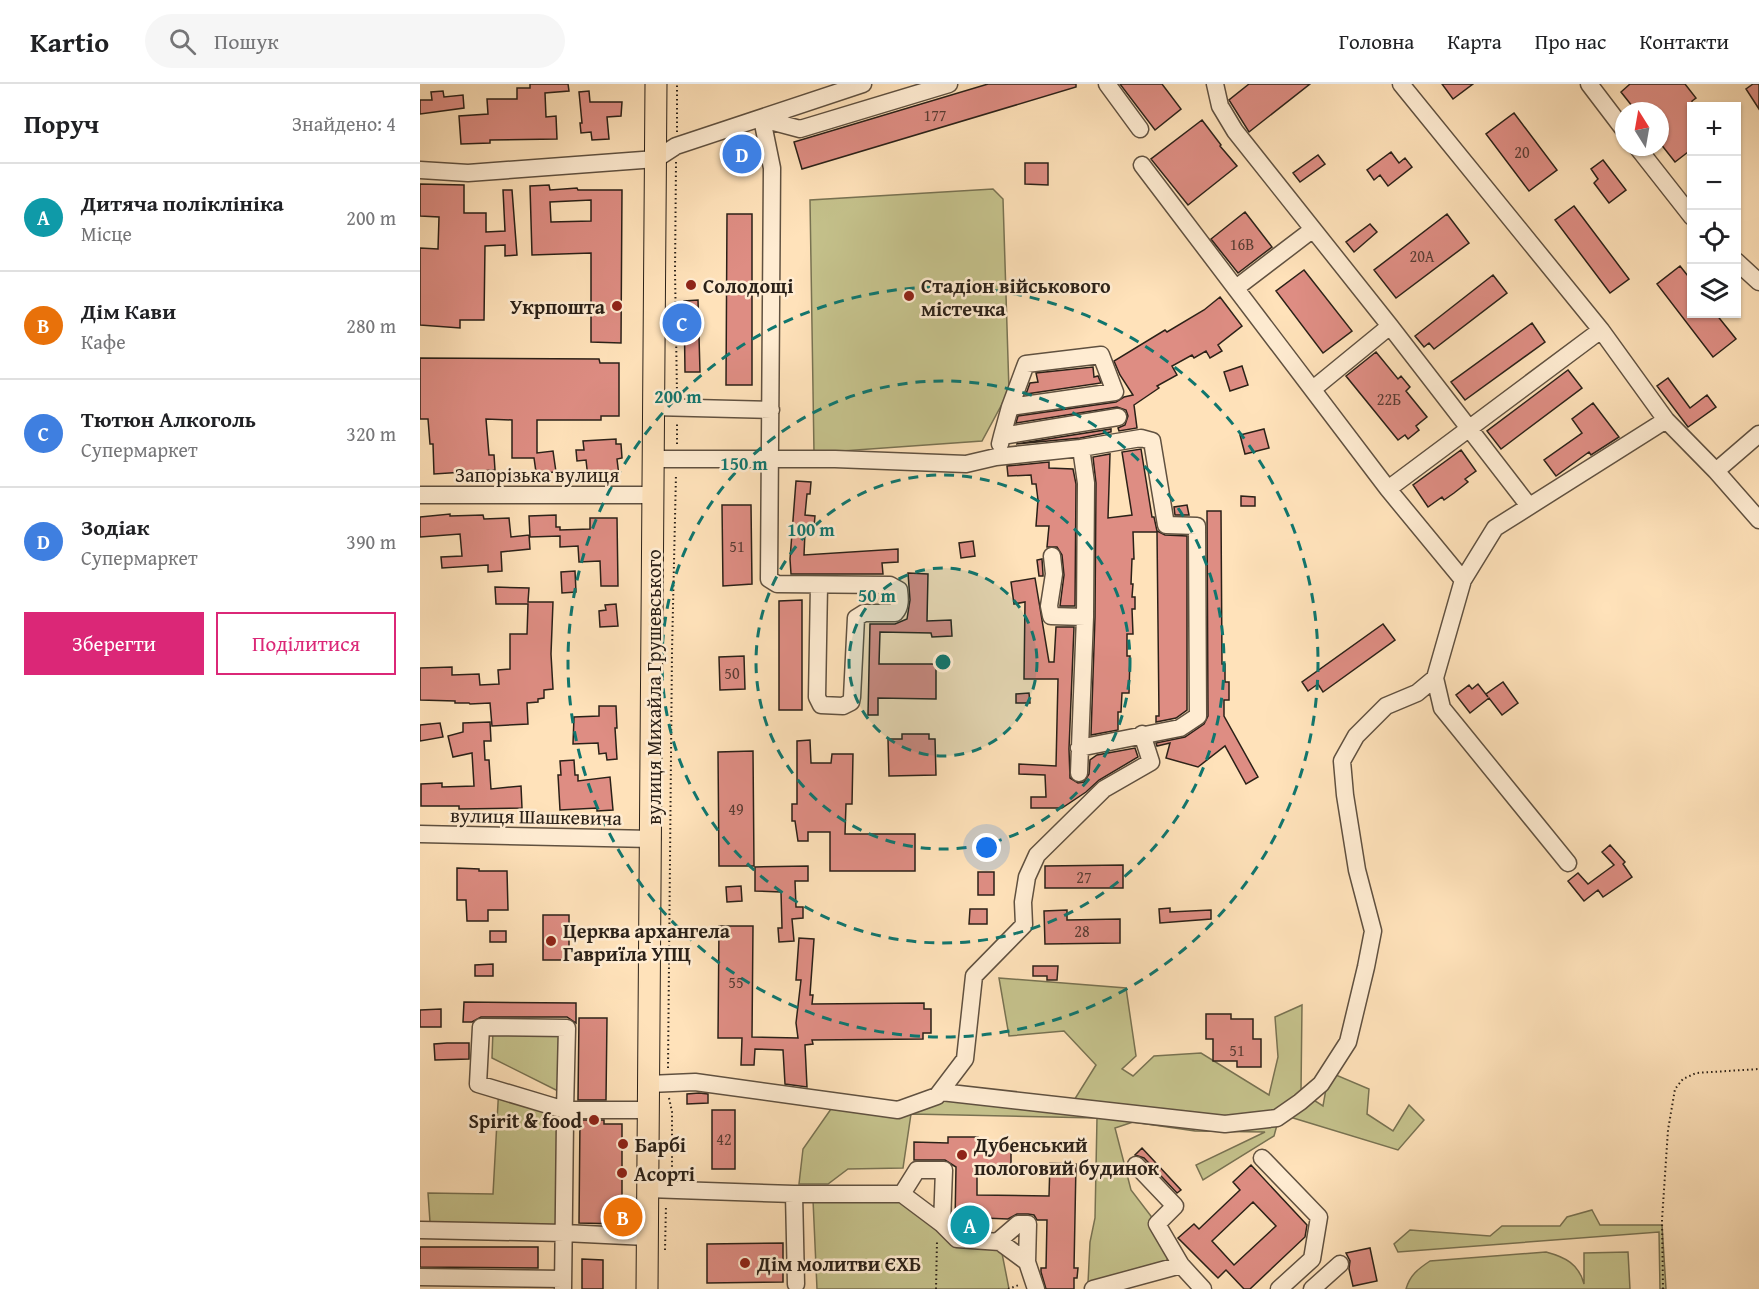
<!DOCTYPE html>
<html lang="uk">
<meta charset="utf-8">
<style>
:root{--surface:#fff;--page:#f6f6f6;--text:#202124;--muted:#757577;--line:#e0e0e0;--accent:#db2777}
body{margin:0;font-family:"Gentium Book Plus",serif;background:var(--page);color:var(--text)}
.controls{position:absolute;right:18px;top:18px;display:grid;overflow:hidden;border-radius:0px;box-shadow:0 2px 4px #0004}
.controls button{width:54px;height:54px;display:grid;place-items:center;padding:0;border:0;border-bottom:2px solid var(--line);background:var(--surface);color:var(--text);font:30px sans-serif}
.compass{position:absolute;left:1195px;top:18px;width:54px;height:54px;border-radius:50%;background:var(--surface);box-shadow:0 2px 4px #0004;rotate:349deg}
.you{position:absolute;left:567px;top:764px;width:21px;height:21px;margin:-15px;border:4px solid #fff;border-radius:50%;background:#1a73e8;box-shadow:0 0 0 9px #1a73e833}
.badge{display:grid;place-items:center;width:39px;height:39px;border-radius:50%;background:var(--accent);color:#fff;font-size:20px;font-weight:700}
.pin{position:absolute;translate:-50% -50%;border:3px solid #fff;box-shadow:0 2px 6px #0006}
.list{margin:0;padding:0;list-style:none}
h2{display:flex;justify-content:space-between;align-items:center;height:78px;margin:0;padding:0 24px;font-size:26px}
h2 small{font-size:20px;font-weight:400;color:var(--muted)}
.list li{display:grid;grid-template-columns:39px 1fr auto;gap:18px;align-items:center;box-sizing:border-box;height:108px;padding:0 24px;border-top:2px solid var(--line)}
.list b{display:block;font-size:22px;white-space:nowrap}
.list p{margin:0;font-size:20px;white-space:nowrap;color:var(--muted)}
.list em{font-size:20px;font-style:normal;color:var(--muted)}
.actions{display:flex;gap:12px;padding:18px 24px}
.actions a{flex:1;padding:14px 0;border:2px solid var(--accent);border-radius:0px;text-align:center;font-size:21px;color:var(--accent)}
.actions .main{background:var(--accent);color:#fff}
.icon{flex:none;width:33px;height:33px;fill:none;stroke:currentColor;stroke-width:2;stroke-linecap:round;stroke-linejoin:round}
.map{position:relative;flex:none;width:1339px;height:1205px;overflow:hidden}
header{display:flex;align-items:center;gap:36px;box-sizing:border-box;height:84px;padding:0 30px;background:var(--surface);border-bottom:2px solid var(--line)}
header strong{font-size:28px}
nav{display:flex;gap:33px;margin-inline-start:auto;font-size:21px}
.search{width:420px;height:54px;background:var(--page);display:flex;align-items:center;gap:15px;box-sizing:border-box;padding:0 21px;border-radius:33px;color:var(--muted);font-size:22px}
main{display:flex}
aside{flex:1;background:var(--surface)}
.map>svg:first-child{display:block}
.green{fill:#c5c28c;stroke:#787252;stroke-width:1.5}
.building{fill:#de8d83;stroke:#2b2118;stroke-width:1.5;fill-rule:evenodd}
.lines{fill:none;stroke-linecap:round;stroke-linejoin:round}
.minor-casing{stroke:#605140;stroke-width:19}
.major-casing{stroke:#2b2118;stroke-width:23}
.path{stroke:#2b2118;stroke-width:2;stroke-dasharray:1.5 3;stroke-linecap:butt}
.minor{stroke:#ffecd2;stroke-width:16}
.major{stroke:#ffe2ba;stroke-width:21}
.ring{fill:none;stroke:#0f766e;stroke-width:3;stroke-dasharray:10 8}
.poi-dot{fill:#8f2418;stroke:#ffecd2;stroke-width:2}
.labels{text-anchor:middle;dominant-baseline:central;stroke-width:5;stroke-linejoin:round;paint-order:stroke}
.number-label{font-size:16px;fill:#583c33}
.poi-label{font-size:20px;font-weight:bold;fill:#2b2118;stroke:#ffecd2;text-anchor:start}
.street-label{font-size:20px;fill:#2b2118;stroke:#ffecd2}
.centre{fill:#0f766e;stroke:#ffecd2;stroke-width:3}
.ring-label{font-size:18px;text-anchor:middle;font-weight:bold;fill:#0f766e;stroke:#ffecd2;stroke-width:5;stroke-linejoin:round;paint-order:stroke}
</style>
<header>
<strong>Kartio</strong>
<div class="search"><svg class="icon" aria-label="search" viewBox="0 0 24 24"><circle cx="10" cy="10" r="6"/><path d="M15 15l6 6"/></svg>Пошук</div>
<nav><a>Головна</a><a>Карта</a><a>Про нас</a><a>Контакти</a></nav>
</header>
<main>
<aside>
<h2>Поруч<small>Знайдено: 4</small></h2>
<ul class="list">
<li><span class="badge" style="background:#0f9aa8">A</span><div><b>Дитяча поліклініка</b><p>Місце</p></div><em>200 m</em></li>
<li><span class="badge" style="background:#e8710a">B</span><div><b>Дім Кави</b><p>Кафе</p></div><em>280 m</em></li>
<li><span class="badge" style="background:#3f7fe0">C</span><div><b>Тютюн Алкоголь</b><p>Супермаркет</p></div><em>320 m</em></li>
<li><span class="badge" style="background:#3f7fe0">D</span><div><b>Зодіак</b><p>Супермаркет</p></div><em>390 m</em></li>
</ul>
<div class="actions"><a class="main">Зберегти</a><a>Поділитися</a></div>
</aside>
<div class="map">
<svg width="1339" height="1205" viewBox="0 0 1339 1205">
<rect width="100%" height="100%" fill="#ffe2ba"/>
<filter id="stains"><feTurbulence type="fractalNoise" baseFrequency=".00333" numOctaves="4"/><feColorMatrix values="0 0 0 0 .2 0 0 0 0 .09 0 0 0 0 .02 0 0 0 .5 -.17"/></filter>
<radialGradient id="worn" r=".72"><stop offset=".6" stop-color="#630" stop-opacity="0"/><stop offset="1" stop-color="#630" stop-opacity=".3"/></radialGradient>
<!-- green -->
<path class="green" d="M573 105 583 115 589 307 562 357 394 369 390 116Z
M579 894 706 904 716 972 702 985 713 992 734 972 781 969 849 1011 858 973 855 933 882 921 881 1008 903 1022 909 988 949 1005 947 1030 973 1047 989 1021 1004 1036 978 1066 860 1030 854 1052 783 1096 776 1081 845 1048 775 1047 713 1038 695 1044 711 1106 737 1140 754 1168 742 1181 668 1199 670 1158 675 1134 677 1034 491 1030 483 1084 428 1085 408 1100H379L383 1065 411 1025 530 1013 648 1026 676 981 644 947 589 952Z
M73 946 139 947 138 1007 72 974Z
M79 1001 139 1027 136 1142 10 1138 8 1109 73 1110Z
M478 1115 531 1158 580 1159 589 1205H397L393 1116Z
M1172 1126 1180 1141H1242L1246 1205H1240L1239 1148 978 1168 974 1160 990 1146 1070 1152 1082 1142H1140L1147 1133Z
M1126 1168C1145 1173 1159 1180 1164 1200V1169L1208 1168 1210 1205H986C990 1191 998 1185 1010 1177Z"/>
<!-- building -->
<path class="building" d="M110 0H148L149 7 125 9 126 33 136 32 137 55 70 56V59L41 60 39 32 68 30 67 15H97V4H110Z
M568 0H656V3L382 85 374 58Z
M700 0H742L761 25 735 46Z
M829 0H890L829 48 809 16Z
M1022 0H1053L1033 15Z
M1210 0H1265L1276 14 1272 17V65L1255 78 1240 59V27H1216L1201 8Z
M1333 0H1339V25L1326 5Z
M23 7 24 13 43 11 44 24 0 30V16H12L11 8Z
M169 7 170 18H202L201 32 187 33 189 55 172 56 171 48 161 49 160 39H162L159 8Z
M1094 29 1137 86 1109 107 1066 50Z
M782 36 801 61 800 62 817 82 768 121 731 75Z
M971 68 979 79 985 74 992 83 968 102 960 91 954 96 947 86Z
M898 71 905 80 880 98 873 89Z
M1183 76 1206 106 1189 119 1174 99 1178 95 1171 85Z
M605 79H628V101L605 100Z
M0 100 44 101V129H66V148L85 147 83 106H92L97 171 85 172V161L65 162 64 236H40V244L0 241V164L18 165 19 133 0 132Z
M129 101 130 106 157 104 158 106H202L201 259 171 258V169L112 171 110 102ZM171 116V137L131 138 130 118Z
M1154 122 1209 195 1190 209 1135 136Z
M825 128 852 163 818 189 791 155Z
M307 130H332V301H306Z
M1027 130 1049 159 976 214 954 186Z
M950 140 957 148 934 168 926 158Z
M1260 182 1272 197V230H1296L1316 255 1293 273 1237 200Z
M884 186 932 247 903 269 856 207Z
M1073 191 1087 209 1014 265 1009 259 1004 263 995 252Z
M800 213 822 242 798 261 802 267 790 274 786 267 774 274 772 271 752 282 757 291 737 302 739 304 714 321 717 344 699 347 698 344 705 341 708 332 706 326 697 323 596 339 598 332 696 318 704 313 713 311 700 291 694 277 745 246 747 248 784 226Z
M278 216 280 288H265L264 217Z
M1112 239 1125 258 1045 316 1031 298Z
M956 268 978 295 981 292 990 303 986 307 1007 333 996 342 999 346 988 355 985 351 978 356 926 292Z
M0 274 179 275 180 279H199V332H181V336H117V369L133 367 136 388 121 389 120 387 116 388 114 374H92V336L66 335 69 371H74L75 386 14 390 13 360H10L8 335H0Z
M822 282 828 301 810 307 804 288Z
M673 283 674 293 678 292 681 299 606 310 610 299 618 298 616 289Z
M1148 286 1162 304 1081 365 1067 347Z
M1248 294 1270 324 1287 311 1296 323 1268 343 1237 302Z
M1173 319 1199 353 1171 371 1169 368 1136 392 1124 376 1162 349 1152 335Z
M691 345V348L660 354 596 360Z
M844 345 849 364 825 370 820 351Z
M196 355V360H201L202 374 197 375 199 392 168 394 166 376 157 377 156 366H164L163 357Z
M721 365 732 433H734L737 447 745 451 767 452V626L756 634 736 638V632H739L737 448H713L714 475H712L711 500H713L712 513H715V525H712L713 550H707V572H710L709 609H702L701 628H698V646L671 651 675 533 676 399 673 373 690 370 688 434 712 431 702 368Z
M1041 366 1056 387 1045 395 1048 398 1034 409 1024 416 1022 413 1008 423 993 401Z
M629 378V384L653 385 656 400 655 522H640L644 491 642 471 637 463H627L629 442H616L618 416 616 400H612L611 391 588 392 587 382Z
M376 397 391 398 390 410H387L385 431 395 432 394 443H392L391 449 385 448 384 471 478 465V478L462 479 463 490H371L370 475Z
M821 412 835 413V422H821Z
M302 421H331L332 500 303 502Z
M767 421 769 431H755L754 423Z
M787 427H801L802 580H805V598H809V616H804V632L838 693 826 700 805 662 778 683 746 674 750 659 737 662 736 659 765 653 784 640 788 632Z
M30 430V432L63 431 64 435 89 434 91 453 109 451 110 465 81 468 82 487 68 488V481L22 484 21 473 42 472 40 450 0 453V433Z
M136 431V443H140V446L170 445V434H197L198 502H181L180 477 159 478 158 462 140 463V452L110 453 109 432Z
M553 457 555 472 541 474 539 459Z
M622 475 623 490V492H619L617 476Z
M155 487 156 508 142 509 141 488Z
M488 489 508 490 507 537 531 536 532 552 512 553 511 549 460 548 459 580H516V615L458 614V631H448L450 540H475L487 535 490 516Z
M615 494 629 578H634L636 543H654L649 665 650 694 658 699 664 698 669 690 670 676 677 671 715 664 718 673 679 696 666 708 642 724H611V713H626L625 691 599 690V680L636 682 638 595H604L605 518 594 520 591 498Z
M75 503 109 504 108 518H133L131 570 133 605 124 606V614L118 615V618L107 619 108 640 72 642 70 619 50 620 49 619H35V617L0 616V584L32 583V591L59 590 60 601 79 600 78 586 90 585V550H107L108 520H76Z
M382 516V626H359V517Z
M196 520 198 542 180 543 179 527 186 526 185 521Z
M963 540 975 556 903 608 898 600 888 607 882 598Z
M324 572 325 605 300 606 299 573Z
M1083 598 1098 619 1082 631 1069 614 1050 629 1036 611 1049 601 1052 605 1058 600 1068 613 1066 610Z
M609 609 610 619H596V610Z
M179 622H196L197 644H195L197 675 187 676 186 669 179 670 178 659 153 660 154 633 179 632Z
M70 638 71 657H64L65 676H69L71 705 101 702 102 724 39 725V722H1V700L22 699V703L54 702 52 669 33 673 28 652 43 648V639Z
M20 639 23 653 0 657V641Z
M482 650H509V655H515L516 691 469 692 468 655H482Z
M390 656 391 679H411L412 670H433L432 720H426L425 750H495V787H410V748H388V757H378L375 737H372V720H377V657Z
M333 667 334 782H299L298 668Z
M154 676 155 691H158V697L190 693 193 726 177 727V724L140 726 138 691H141L140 677Z
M1190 761 1205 778 1203 780 1212 793 1183 813 1178 806 1164 817 1148 797 1158 789 1168 800 1194 781 1182 768Z
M703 781V804H625V782Z
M388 782V797H375L376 823H383V834L372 835 374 857 359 858 358 844H362L361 808 335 807V783Z
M37 784 59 785V787H87L88 826H68V837H47L46 816H37Z
M558 788H574V811H558Z
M321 802 322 817 307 818 306 803Z
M750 824V828L791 826V835L740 839 739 825Z
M550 825H567V840H549Z
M647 826V836L700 835V859L625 860 624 827Z
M123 831H149V876H123Z
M299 842H333L332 953 378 954 376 939 381 896H376L379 854 394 855 390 911H393L392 920 504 919V925H511V949H503V955L392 956 393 960 385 961 387 1003 365 1000 363 966 335 965 334 981H321L322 954H298Z
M70 847H86V858H70Z
M73 880V892H55V881Z
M613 882H638L637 896H627V892H613Z
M44 918 156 919V939L147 933H61L52 938H43Z
M21 925V943H0V926Z
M786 930H811V935H833V955H841V983H817V977H793V955H786Z
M159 934H187L186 1016H158Z
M27 959H49V975L15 976 14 960Z
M279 1009 288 1010V1019L267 1020V1010Z
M292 1026H315V1085H292Z
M160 1036H184V1040H202V1140L159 1139Z
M528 1053H558V1060H591V1085H557V1111L629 1112 630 1079 656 1080 654 1184H658L657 1194H654V1205H626L621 1188V1184H626L627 1136H617L614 1131 608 1130H597L588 1135 564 1134V1146L542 1145 535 1138 536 1083 525 1076H494V1058L528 1059Z
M722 1064 761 1106 757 1109 724 1074 715 1071Z
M831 1081 887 1141 885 1153 830 1205H824L806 1186 798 1194 758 1154 774 1140 779 1145 820 1106 813 1098ZM833 1118 856 1142 814 1181 792 1157Z
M363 1159V1198L287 1199V1160Z
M0 1163H118V1184L0 1183Z
M950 1164 957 1197 933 1202 929 1185 930 1177 926 1169Z
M162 1175 183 1176V1205H162Z"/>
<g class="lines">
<!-- minor casing -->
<g class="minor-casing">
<path id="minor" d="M687 0 720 45
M795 0 800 22 815 47 970 242 1109 422
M981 0 1181 246 1246 336 1075 444 1043 496 1015 594 1022 624 1148 779
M1169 0 1204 46
M1217 63 1272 133
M722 81 968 405 1043 496
M0 86 48 89 236 75 256 62 443 0
M1316 177 1339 198
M816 204 892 146
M893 305 970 242
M234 323 351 326
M1246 336 1296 387 1339 436
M582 352 590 323 695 308 681 271 606 280 590 323
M580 360 582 352 698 333
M234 375H415L546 380 576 373 661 364
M1296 387 1339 350
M968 405 1181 246
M0 411H234
M632 472 634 490 629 522 631 532 665 533 666 399 661 364 721 354 732 357 746 441 777 442 778 632 760 644 659 664
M399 501 397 613 401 621 423 622 431 618 432 613 436 534 444 529H475C481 523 480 514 479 506L470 501 357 500 349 495 352 84 342 35 380 45 529 0
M659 689 665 533
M0 750 232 755
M229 1000 275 998 478 1026 517 1012 545 975 554 892 604 841 603 818 607 793 617 771 684 705 731 678 722 650
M521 1008 805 1040 857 1034 880 1018 901 1000 928 958 946 883 953 847 937 786 925 711 922 677 936 652 966 622 997 609 1015 594
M145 1026 147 944 61 943 58 1000 145 1026H229
M842 1074 899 1133 892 1175 859 1205
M716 1081 755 1122 737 1140 761 1181 783 1205
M228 1105 374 1110H482L522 1140 537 1155 580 1158 607 1178 616 1205
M374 1110 376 1200
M482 1110 497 1086H524L522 1140
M0 1146 144 1149 227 1153
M577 1158 598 1140H608L607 1178
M0 1193 143 1195
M143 1205 145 1036
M673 1205 761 1181
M892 1205 920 1180"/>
</g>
<!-- major casing -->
<g class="major-casing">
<path id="major" d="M227 1205 236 0"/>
</g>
<!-- path -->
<path class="path" d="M257 48V0
M256 78 255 187 257 309
M257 360V339
M248 984 252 567 256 390
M249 1014 252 1028V1092
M245 1166 246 1121
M516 1205 517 1157
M588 1205 599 1201
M1243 1205 1242 1136 1248 1046 1255 1005 1263 995 1276 989 1339 985"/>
<!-- minor -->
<use href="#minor" class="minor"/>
<!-- major -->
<use href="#major" class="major"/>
</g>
<!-- distance rings -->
<circle cx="523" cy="578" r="94" fill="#0f766e" fill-opacity=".12"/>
<g class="ring">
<circle cx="523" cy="578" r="94"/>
<circle cx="523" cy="578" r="187"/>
<circle cx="523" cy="578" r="281"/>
<circle cx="523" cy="578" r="375"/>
</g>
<!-- markers -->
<g class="poi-dot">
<circle cx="271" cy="201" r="6"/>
<circle cx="489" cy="212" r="6"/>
<circle cx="197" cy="222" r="6"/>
<circle cx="131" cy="857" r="6"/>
<circle cx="174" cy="1036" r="6"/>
<circle cx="203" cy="1060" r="6"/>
<circle cx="542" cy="1071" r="6"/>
<circle cx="202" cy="1089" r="6"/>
<circle cx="325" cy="1179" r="6"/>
</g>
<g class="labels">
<!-- number labels -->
<g class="number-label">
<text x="515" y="31">177</text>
<text x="1102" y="68">20</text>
<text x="822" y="160">16В</text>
<text x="1002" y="172">20А</text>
<text x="969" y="315">22Б</text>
<text x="317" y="462">51</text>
<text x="312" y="589">50</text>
<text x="316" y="725">49</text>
<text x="664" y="793">27</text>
<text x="662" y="847">28</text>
<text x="316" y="898">55</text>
<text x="817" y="966">51</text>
<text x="304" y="1055">42</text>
</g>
<!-- poi labels -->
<g class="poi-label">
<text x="283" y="201">Солодощі</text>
<text x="501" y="201">Стадіон військового<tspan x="501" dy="23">містечка</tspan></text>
<text x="185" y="222" text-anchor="end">Укрпошта</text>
<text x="143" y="846">Церква архангела<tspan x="143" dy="23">Гавриїла УПЦ</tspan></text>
<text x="162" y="1036" text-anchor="end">Spirit &amp; food</text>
<text x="215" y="1060">Барбі</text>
<text x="554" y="1060">Дубенський<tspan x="554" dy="23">пологовий будинок</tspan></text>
<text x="214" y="1089">Асорті</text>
<text x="337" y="1179">Дім молитви ЄХБ</text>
</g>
<!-- street labels -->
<g class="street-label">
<text x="117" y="390">Запорізька вулиця</text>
<text transform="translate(233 603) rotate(-90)">вулиця Михайла Грушевського</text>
<text transform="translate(116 732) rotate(1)">вулиця Шашкевича</text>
</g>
</g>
<circle cx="523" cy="578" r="9" class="centre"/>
<g class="ring-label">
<text x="258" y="319">200 m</text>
<text x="324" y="386">150 m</text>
<text x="391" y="452">100 m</text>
<text x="457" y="518">50 m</text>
</g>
<rect width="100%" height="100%" filter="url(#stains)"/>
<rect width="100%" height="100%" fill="url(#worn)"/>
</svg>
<div class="controls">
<button>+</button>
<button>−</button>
<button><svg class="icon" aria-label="locate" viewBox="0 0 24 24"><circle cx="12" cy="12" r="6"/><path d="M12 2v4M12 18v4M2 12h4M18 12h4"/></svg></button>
<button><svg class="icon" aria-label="layers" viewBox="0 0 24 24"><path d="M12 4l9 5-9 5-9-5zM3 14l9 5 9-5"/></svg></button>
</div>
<svg class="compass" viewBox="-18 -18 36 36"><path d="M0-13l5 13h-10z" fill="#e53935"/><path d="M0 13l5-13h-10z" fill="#757577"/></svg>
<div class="you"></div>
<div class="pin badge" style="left:550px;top:1141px;background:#0f9aa8">A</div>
<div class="pin badge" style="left:203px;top:1133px;background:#e8710a">B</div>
<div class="pin badge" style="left:262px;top:239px;background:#3f7fe0">C</div>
<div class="pin badge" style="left:322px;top:70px;background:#3f7fe0">D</div>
</div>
</main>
